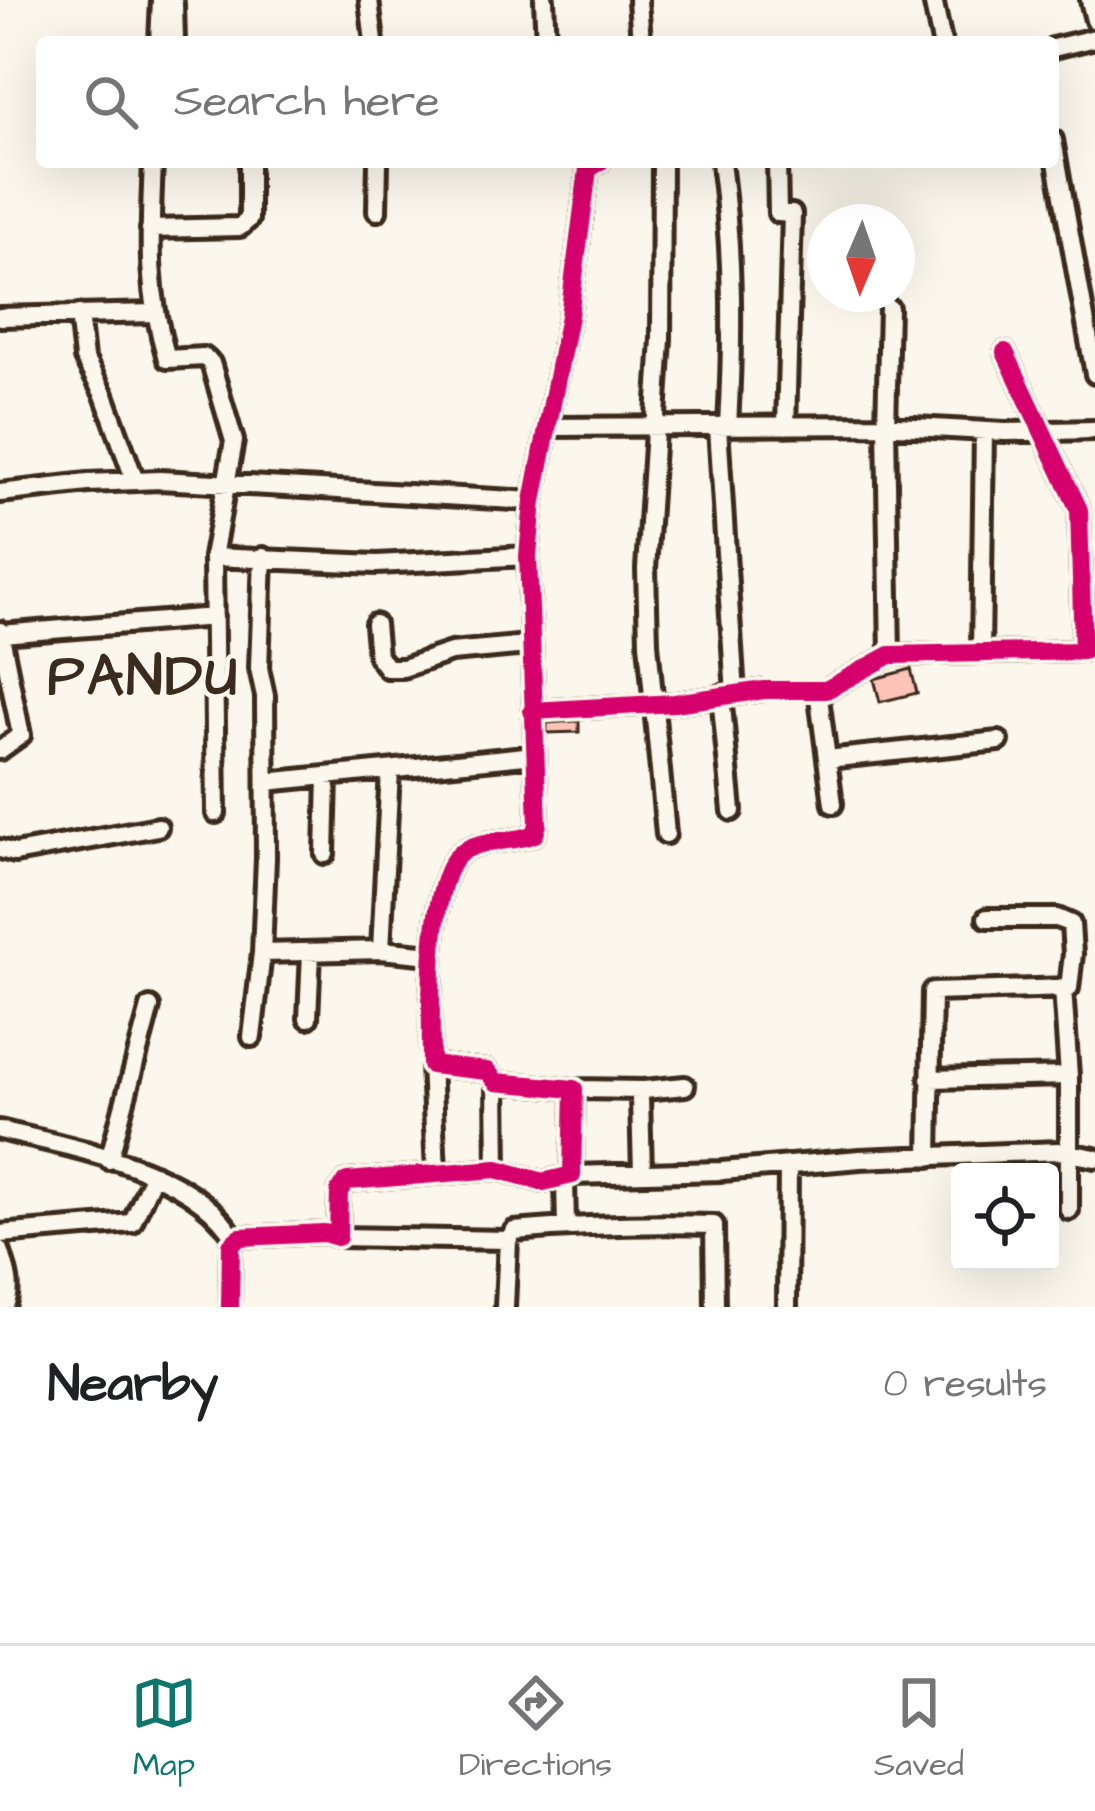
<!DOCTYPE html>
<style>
:root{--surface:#fff;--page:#f6f6f6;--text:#202124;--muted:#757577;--line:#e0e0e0;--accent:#0f766e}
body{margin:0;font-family:"Architects Daughter",sans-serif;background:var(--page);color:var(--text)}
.controls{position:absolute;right:36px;bottom:36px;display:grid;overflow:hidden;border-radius:12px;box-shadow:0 12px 48px #0002}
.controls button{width:108px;height:108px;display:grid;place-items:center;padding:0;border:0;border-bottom:3px solid var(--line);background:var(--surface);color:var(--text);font:60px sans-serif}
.compass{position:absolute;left:807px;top:204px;width:108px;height:108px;border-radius:50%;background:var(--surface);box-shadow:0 12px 48px #0002;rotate:182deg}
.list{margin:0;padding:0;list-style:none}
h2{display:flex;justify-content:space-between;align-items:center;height:156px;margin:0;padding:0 48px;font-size:51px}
h2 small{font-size:39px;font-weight:400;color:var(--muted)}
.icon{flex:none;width:66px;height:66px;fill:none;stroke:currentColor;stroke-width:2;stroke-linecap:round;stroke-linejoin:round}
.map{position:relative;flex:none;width:1095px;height:1307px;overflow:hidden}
.search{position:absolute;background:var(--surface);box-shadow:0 12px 48px #0002;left:36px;right:36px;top:36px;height:132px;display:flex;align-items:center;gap:30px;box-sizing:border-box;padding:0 42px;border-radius:12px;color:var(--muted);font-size:45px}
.sheet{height:336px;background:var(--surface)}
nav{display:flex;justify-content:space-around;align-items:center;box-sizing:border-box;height:168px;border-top:3px solid var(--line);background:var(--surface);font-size:33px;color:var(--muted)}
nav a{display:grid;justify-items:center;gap:6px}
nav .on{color:var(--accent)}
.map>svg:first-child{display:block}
.building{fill:#fec3b7;stroke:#3b2a1e;stroke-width:3}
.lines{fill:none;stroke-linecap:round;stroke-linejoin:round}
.minor-casing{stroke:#3b2a1e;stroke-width:26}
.minor{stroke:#fbf7ec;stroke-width:16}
.cycleway-casing{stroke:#fbf7ec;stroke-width:26}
.cycleway{stroke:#d6006c;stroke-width:18}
.labels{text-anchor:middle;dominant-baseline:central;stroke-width:9;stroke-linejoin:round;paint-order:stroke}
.district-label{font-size:57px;font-weight:bold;letter-spacing:3px;fill:#3b2a1e;stroke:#fbf7ec}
</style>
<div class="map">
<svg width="1095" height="1307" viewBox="0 0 1095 1307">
<rect width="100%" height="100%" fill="#fbf7ec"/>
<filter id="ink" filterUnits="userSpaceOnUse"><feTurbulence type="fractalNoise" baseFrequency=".00833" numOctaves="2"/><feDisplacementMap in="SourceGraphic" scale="24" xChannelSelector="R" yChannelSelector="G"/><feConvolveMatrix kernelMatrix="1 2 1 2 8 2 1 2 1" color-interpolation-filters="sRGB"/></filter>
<g filter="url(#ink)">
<!-- building -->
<path class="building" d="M911 669 917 693 880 702 874 679Z
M579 721V732L547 733V723Z"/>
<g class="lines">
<!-- minor casing -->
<g class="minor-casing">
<path id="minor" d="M369 0 374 42
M544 0 546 42
M638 0 641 42
M933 0 942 42
M1090 0 1095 20
M162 3 174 4 175 42
M159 42 161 0
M1053 48 1095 38
M1053 140 1095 374
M153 162C150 235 146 288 167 359L204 357 211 363 234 441 213 557 216 813
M662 162 661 339 646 569 648 643 666 834
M721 162C733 253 733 335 728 426
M777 162 778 213 792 214 786 426
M377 211 378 162
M150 229 240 227 249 219V162
M889 308 886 426 890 655
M79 314 84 358 104 395 135 481
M0 317 154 313
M549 427 879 425 1005 432 1095 430
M718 427 735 694
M0 493 88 483 160 480 533 501
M213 557 377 564 528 556
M375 624 378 656 387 668H403L451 652 528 645
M0 631 21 735 0 750
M1 634 214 617
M981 653 984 431
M818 690 833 804
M721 695 732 811
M532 711 675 703 764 690H826L890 655 1083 651 1079 510 1005 352
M827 759 999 741
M266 782 535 755
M0 849 15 853 158 827
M325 854 327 777
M381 950 390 770
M262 953 381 950 431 955
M1063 988 1069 1076V1210
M308 1018 311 952
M252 1037 262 953 266 858 265 696 259 668 263 557
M431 1065 436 1172
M929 1079 1069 1076
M496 1082 497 1169
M574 1089 644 1090
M0 1130C76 1149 195 1168 236 1241
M929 1157 932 992 1069 988 1073 954 1071 924 1057 918H987
M109 1160 150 1007
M642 1173 640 1097 644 1090 685 1086
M572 1175 722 1171 860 1159 1058 1151 1095 1158
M565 1180 566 1227
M0 1234 132 1223 154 1174
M338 1237 508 1240
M0 1250C6 1269 14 1289 4 1307
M230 1307 231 1245 240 1237 324 1233 338 1237 339 1191 347 1181 497 1169 543 1182 572 1175 574 1089 496 1082 487 1071 431 1065C431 1021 426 877 462 852 484 837 512 844 535 834L538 824 528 556 533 501 569 316 588 169 600 162
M505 1307 508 1240 514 1231C581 1225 647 1223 714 1225L715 1307
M787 1307 788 1165"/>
</g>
<!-- minor -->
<use href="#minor" class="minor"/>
<!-- cycleway casing -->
<g class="cycleway-casing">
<path id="cycleway" d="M532 711 675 703 764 690H826L890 655 1083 651 1079 510 1005 352
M230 1307 231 1245 240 1237 324 1233 338 1237 339 1191 347 1181 497 1169 543 1182 572 1175 574 1089 496 1082 487 1071 431 1065C431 1021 426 877 462 852 484 837 512 844 535 834L538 824 528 556 533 501 569 316 588 169 600 162"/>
</g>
<!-- cycleway -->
<use href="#cycleway" class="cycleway"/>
</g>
</g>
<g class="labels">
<!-- district labels -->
<g class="district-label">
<text x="144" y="677">PANDU</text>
</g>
</g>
</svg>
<div class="controls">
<button><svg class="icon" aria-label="locate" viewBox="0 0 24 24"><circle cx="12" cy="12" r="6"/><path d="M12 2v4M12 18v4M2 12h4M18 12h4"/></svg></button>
</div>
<svg class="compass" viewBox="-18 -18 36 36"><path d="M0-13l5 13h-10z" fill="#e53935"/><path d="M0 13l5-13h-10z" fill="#757577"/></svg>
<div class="search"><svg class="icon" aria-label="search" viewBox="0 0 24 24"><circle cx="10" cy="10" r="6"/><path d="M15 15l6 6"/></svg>Search here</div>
</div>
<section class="sheet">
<h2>Nearby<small>0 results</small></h2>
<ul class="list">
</ul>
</section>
<nav>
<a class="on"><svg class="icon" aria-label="map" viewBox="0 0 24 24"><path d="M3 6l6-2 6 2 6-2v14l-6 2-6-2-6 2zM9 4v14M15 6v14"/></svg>Map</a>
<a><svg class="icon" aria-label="directions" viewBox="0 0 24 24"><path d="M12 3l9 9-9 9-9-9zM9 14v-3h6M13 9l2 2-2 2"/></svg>Directions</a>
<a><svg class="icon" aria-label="saved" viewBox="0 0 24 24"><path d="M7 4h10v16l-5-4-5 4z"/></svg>Saved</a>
</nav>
